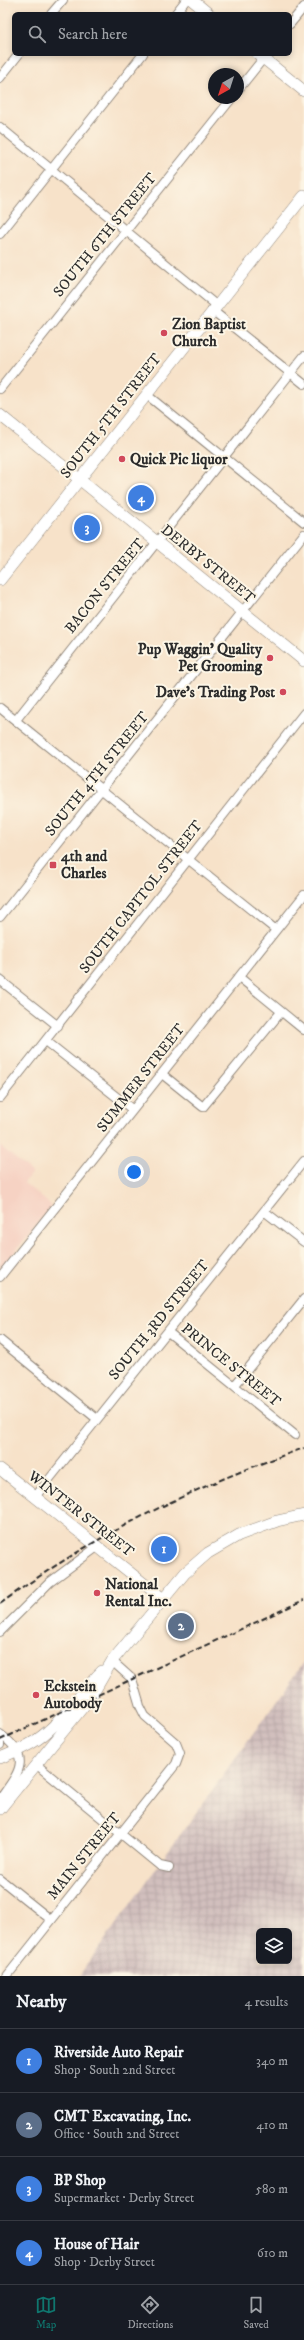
<!DOCTYPE html>
<meta charset="utf-8">
<style>
:root{--surface:#171b24;--page:#20242c;--text:#f1f3f6;--muted:#9ea1a6;--line:#363941;--accent:#0f766e}
body{margin:0;font-family:"IM FELL DW Pica",serif;background:var(--page);color:var(--text)}
.controls{position:absolute;right:12px;bottom:12px;display:grid;overflow:hidden;border-radius:6px;box-shadow:0 2px 6px #0003}
.controls button{width:36px;height:36px;display:grid;place-items:center;padding:0;border:0;border-bottom:1px solid var(--line);background:var(--surface);color:var(--text);font:20px sans-serif}
.compass{position:absolute;left:208px;top:68px;width:36px;height:36px;border-radius:50%;background:var(--surface);box-shadow:0 2px 6px #0003;rotate:219deg}
.you{position:absolute;left:134px;top:1172px;width:14px;height:14px;margin:-10px;border:3px solid #fff;border-radius:50%;background:#1a73e8;box-shadow:0 0 0 6px #1a73e833}
.badge{display:grid;place-items:center;width:26px;height:26px;border-radius:50%;background:var(--accent);color:#fff;font-size:13px;font-weight:700}
.pin{position:absolute;translate:-50% -50%;border:2px solid #fff;box-shadow:0 1px 4px #0006}
.list{margin:0;padding:0;list-style:none}
h2{display:flex;justify-content:space-between;align-items:center;height:52px;margin:0;padding:0 16px;font-size:17px}
h2 small{font-size:13px;font-weight:400;color:var(--muted)}
.list li{display:grid;grid-template-columns:26px 1fr auto;gap:12px;align-items:center;box-sizing:border-box;height:64px;padding:0 16px;border-top:1px solid var(--line)}
.list b{display:block;font-size:15px;white-space:nowrap}
.list p{margin:0;font-size:13px;white-space:nowrap;color:var(--muted)}
.list em{font-size:13px;font-style:normal;color:var(--muted)}
.icon{flex:none;width:22px;height:22px;fill:none;stroke:currentColor;stroke-width:2;stroke-linecap:round;stroke-linejoin:round}
.map{position:relative;flex:none;width:304px;height:1976px;overflow:hidden}
.search{position:absolute;background:var(--surface);box-shadow:0 2px 6px #0003;left:12px;right:12px;top:12px;height:44px;display:flex;align-items:center;gap:10px;box-sizing:border-box;padding:0 14px;border-radius:6px;color:var(--muted);font-size:15px}
.sheet{height:308px;background:var(--surface)}
nav{display:flex;justify-content:space-around;align-items:center;box-sizing:border-box;height:56px;border-top:1px solid var(--line);background:var(--surface);font-size:11px;color:var(--muted)}
nav a{display:grid;justify-items:center;gap:2px}
nav .on{color:var(--accent)}
.map>svg:first-child{display:block}
.built{fill:#f6d2c3}
.industrial{fill:url(#industrial-grid);fill-rule:evenodd}
.lines{fill:none;stroke-linecap:round;stroke-linejoin:round}
.street-casing{stroke:#91867a;stroke-width:10}
.secondary-casing{stroke:#91867a;stroke-width:12}
.street{stroke:#fff;stroke-width:8}
.secondary{stroke:#fff;stroke-width:11}
.rail{stroke:#2b2b2b;stroke-width:2;stroke-dasharray:6 3;stroke-linecap:butt}
.poi-dot{fill:#d1495b;stroke:#fcf5e5;stroke-width:1.5}
.labels{text-anchor:middle;dominant-baseline:central;stroke-width:4;stroke-linejoin:round;paint-order:stroke}
.street-label{font-size:15px;fill:#2b2b2b;stroke:#fcf5e5}
.poi-label{font-size:15px;font-weight:bold;fill:#2b2b2b;stroke:#fcf5e5;text-anchor:start}
</style>
<div class="map">
<svg width="304" height="1976" viewBox="0 0 304 1976">
<defs>
<pattern id="industrial-grid" width="8" height="8" patternUnits="userSpaceOnUse"><rect width="8" height="8" fill="#d1bfbd"/><path d="M0 4h8M4 0v8" fill="none" stroke="#b4a4a3"/></pattern>
</defs>
<rect width="100%" height="100%" fill="#fcf5e5"/>
<filter id="ink" filterUnits="userSpaceOnUse"><feTurbulence type="fractalNoise" baseFrequency=".025" numOctaves="2"/><feDisplacementMap in="SourceGraphic" scale="8" xChannelSelector="R" yChannelSelector="G"/><feConvolveMatrix kernelMatrix="1 2 1 2 8 2 1 2 1" color-interpolation-filters="sRGB"/></filter>
<filter id="wash" filterUnits="userSpaceOnUse"><feTurbulence type="fractalNoise" baseFrequency=".012" numOctaves="4" result="noise"/><feDisplacementMap in="SourceGraphic" scale="16" xChannelSelector="R" yChannelSelector="G"/><feGaussianBlur stdDeviation="0.9" result="paint"/><feColorMatrix in="noise" values="0 0 0 0 0 0 0 0 0 0 0 0 0 0 0 0 0 1.4 0 .05"/><feComposite in="paint" operator="in"/></filter>
<g filter="url(#wash)">
<rect width="100%" height="100%" fill="#f7e2c9"/>
<!-- built -->
<path class="built" d="M0 1146 32 1172 24 1183 52 1206 0 1270Z"/>
<!-- industrial -->
<path class="industrial" d="M304 1662V1976H79ZM259 1931H289V1961H259Z"/>
</g>
<g filter="url(#ink)">
<g class="lines">
<!-- street casing -->
<g class="street-casing">
<path id="street" d="M51 14 63 0
M175 14 186 0
M290 24 304 7
M0 78 19 54
M238 90 266 55
M0 127 216 305
M0 234 143 54
M212 310 304 384
M0 389 232 98
M147 395 304 522
M0 708 276 930
M16 720 304 356
M0 917 304 534
M239 977 304 1030
M0 980 58 1026
M46 1041 133 1110
M162 1074 203 1107 281 1012
M0 1098 304 713
M264 1211 304 1242
M0 1277 304 895
M168 1332 295 1435
M0 1340 97 1419
M235 1385 304 1299
M35 1497 304 1161
M0 1632 50 1582 97 1547
M0 1734C33 1758 19 1772 0 1799
M0 1743V1745
M37 1765 160 1866 169 1868
M0 1879 50 1919
M7 1976 176 1764 180 1753 176 1743 145 1716 140 1706 132 1679 112 1661"/>
</g>
<!-- secondary casing -->
<g class="secondary-casing">
<path id="secondary" d="M192 0 209 14
M258 54 304 91
M0 415 304 661
M0 580 304 196
M0 1469 162 1598
M0 1758C17 1751 34 1744 48 1731 68 1714 83 1689 102 1671
M0 1809 91 1697 112 1661 185 1573 208 1553 239 1535 277 1521 304 1515"/>
</g>
<!-- street -->
<use href="#street" class="street"/>
<!-- secondary -->
<use href="#secondary" class="secondary"/>
<!-- rail -->
<path class="rail" d="M0 1604C93 1535 195 1486 304 1448
M0 1740 304 1600"/>
</g>
</g>
<!-- markers -->
<g class="poi-dot">
<circle cx="164" cy="333" r="4"/>
<circle cx="122" cy="459" r="4"/>
<circle cx="270" cy="658" r="4"/>
<circle cx="283" cy="692" r="4"/>
<rect x="49" y="861" width="8" height="8" rx="2"/>
<circle cx="97" cy="1593" r="4"/>
<circle cx="36" cy="1695" r="4"/>
</g>
<g class="labels">
<!-- street labels -->
<g class="street-label">
<text transform="translate(105 235) rotate(-51)">SOUTH 6TH STREET</text>
<text transform="translate(111 416) rotate(-52)">SOUTH 5TH STREET</text>
<text transform="translate(208 564) rotate(39)">DERBY STREET</text>
<text transform="translate(105 586) rotate(-51)">BACON STREET</text>
<text transform="translate(97 774) rotate(-51)">SOUTH 4TH STREET</text>
<text transform="translate(141 897) rotate(-52)">SOUTH CAPITOL STREET</text>
<text transform="translate(141 1078) rotate(-52)">SUMMER STREET</text>
<text transform="translate(159 1320) rotate(-51)">SOUTH 3RD STREET</text>
<text transform="translate(231 1365) rotate(39)">PRINCE STREET</text>
<text transform="translate(81 1514) rotate(38)">WINTER STREET</text>
<text transform="translate(84 1856) rotate(-51)">MAIN STREET</text>
</g>
<!-- poi labels -->
<g class="poi-label">
<text x="172" y="324">Zion Baptist<tspan x="172" dy="17">Church</tspan></text>
<text x="130" y="459">Quick Pic liquor</text>
<text x="262" y="649" text-anchor="end">Pup Waggin' Quality<tspan x="262" dy="17">Pet Grooming</tspan></text>
<text x="275" y="692" text-anchor="end">Dave's Trading Post</text>
<text x="61" y="856">4th and<tspan x="61" dy="17">Charles</tspan></text>
<text x="105" y="1584">National<tspan x="105" dy="17">Rental Inc.</tspan></text>
<text x="44" y="1686">Eckstein<tspan x="44" dy="17">Autobody</tspan></text>
</g>
</g>
</svg>
<div class="controls">
<button><svg class="icon" aria-label="layers" viewBox="0 0 24 24"><path d="M12 4l9 5-9 5-9-5zM3 14l9 5 9-5"/></svg></button>
</div>
<svg class="compass" viewBox="-18 -18 36 36"><path d="M0-13l5 13h-10z" fill="#e53935"/><path d="M0 13l5-13h-10z" fill="#9ea1a6"/></svg>
<div class="you"></div>
<div class="pin badge" style="left:164px;top:1549px;background:#3f7fe0">1</div>
<div class="pin badge" style="left:181px;top:1626px;background:#5c6f8a">2</div>
<div class="pin badge" style="left:87px;top:528px;background:#3f7fe0">3</div>
<div class="pin badge" style="left:141px;top:498px;background:#3f7fe0">4</div>
<div class="search"><svg class="icon" aria-label="search" viewBox="0 0 24 24"><circle cx="10" cy="10" r="6"/><path d="M15 15l6 6"/></svg>Search here</div>
</div>
<section class="sheet">
<h2>Nearby<small>4 results</small></h2>
<ul class="list">
<li><span class="badge" style="background:#3f7fe0">1</span><div><b>Riverside Auto Repair</b><p>Shop · South 2nd Street</p></div><em>340 m</em></li>
<li><span class="badge" style="background:#5c6f8a">2</span><div><b>CMT Excavating, Inc.</b><p>Office · South 2nd Street</p></div><em>410 m</em></li>
<li><span class="badge" style="background:#3f7fe0">3</span><div><b>BP Shop</b><p>Supermarket · Derby Street</p></div><em>580 m</em></li>
<li><span class="badge" style="background:#3f7fe0">4</span><div><b>House of Hair</b><p>Shop · Derby Street</p></div><em>610 m</em></li>
</ul>
</section>
<nav>
<a class="on"><svg class="icon" aria-label="map" viewBox="0 0 24 24"><path d="M3 6l6-2 6 2 6-2v14l-6 2-6-2-6 2zM9 4v14M15 6v14"/></svg>Map</a>
<a><svg class="icon" aria-label="directions" viewBox="0 0 24 24"><path d="M12 3l9 9-9 9-9-9zM9 14v-3h6M13 9l2 2-2 2"/></svg>Directions</a>
<a><svg class="icon" aria-label="saved" viewBox="0 0 24 24"><path d="M7 4h10v16l-5-4-5 4z"/></svg>Saved</a>
</nav>
